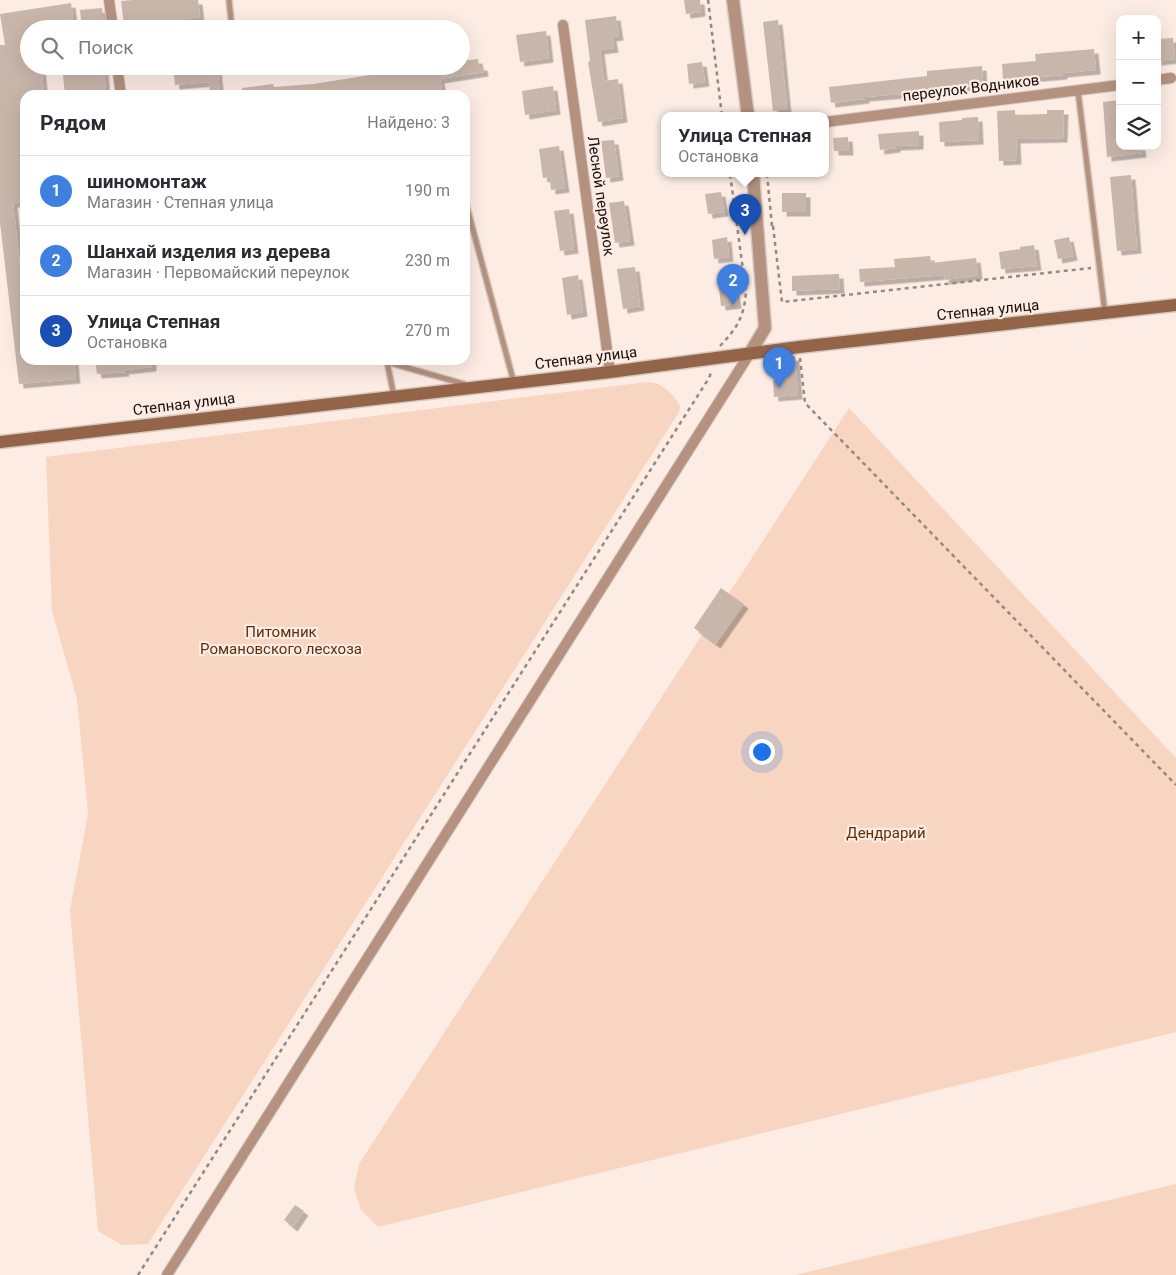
<!DOCTYPE html>
<html lang="ru">
<meta charset="utf-8">
<style>
:root{--surface:#fff;--page:#f7f7f7;--text:#2b2b33;--muted:#7c7c81;--line:#e1e1e2;--accent:#7c3aed}
body{margin:0;font-family:Roboto,sans-serif;background:var(--page);color:var(--text)}
.controls{position:absolute;right:15px;top:15px;display:grid;overflow:hidden;border-radius:10px;box-shadow:0 5px 20px #0002}
.controls button{width:45px;height:45px;display:grid;place-items:center;padding:0;border:0;border-bottom:1px solid var(--line);background:var(--surface);color:var(--text);font:25px sans-serif}
.you{position:absolute;left:761px;top:751px;width:18px;height:18px;margin:-12px;border:4px solid #fff;border-radius:50%;background:#1a73e8;box-shadow:0 0 0 8px #1a73e833}
.badge{display:grid;place-items:center;width:32px;height:32px;border-radius:50%;background:var(--accent);color:#fff;font-size:16px;font-weight:700}
.pin{position:absolute;translate:-50% -41px;filter:drop-shadow(0 1px 2px #0008)}
.pin::after{content:'';position:absolute;top:26px;width:18px;height:15px;background:inherit;clip-path:polygon(0 0,100% 0,50% 100%)}
.popup{position:absolute;left:661px;top:112px;width:168px;height:65px;box-sizing:border-box;display:grid;place-content:center;border-radius:10px;background:var(--surface);filter:drop-shadow(0 1px 4px #0005);font-size:16px;white-space:nowrap;color:var(--muted)}
.popup b{font-size:19px;color:var(--text)}
.popup::after{content:'';position:absolute;left:50%;top:100%;margin-left:-10px;border:10px solid transparent;border-top-color:var(--surface)}
.list{margin:0;padding:0;list-style:none}
h2{display:flex;justify-content:space-between;align-items:center;height:65px;margin:0;padding:0 20px;font-size:21px}
h2 small{font-size:16px;font-weight:400;color:var(--muted)}
.list li{display:grid;grid-template-columns:32px 1fr auto;gap:15px;align-items:center;box-sizing:border-box;height:70px;padding:0 20px;border-top:1px solid var(--line)}
.list b{display:block;font-size:19px;white-space:nowrap}
.list p{margin:0;font-size:16px;white-space:nowrap;color:var(--muted)}
.list em{font-size:16px;font-style:normal;color:var(--muted)}
.icon{flex:none;width:28px;height:28px;fill:none;stroke:currentColor;stroke-width:2;stroke-linecap:round;stroke-linejoin:round}
.map{position:relative;flex:none;width:1176px;height:1275px;overflow:hidden}
.search{position:absolute;background:var(--surface);box-shadow:0 5px 20px #0002;left:20px;top:20px;width:450px;height:55px;display:flex;align-items:center;gap:12px;box-sizing:border-box;padding:0 18px;border-radius:28px;color:var(--muted);font-size:19px}
.panel{position:absolute;background:var(--surface);box-shadow:0 5px 20px #0002;left:20px;top:90px;width:450px;height:275px;border-radius:15px}
.map>svg:first-child{display:block}
.green{fill:#f8d5c0}
.building{fill:#c9b6ab;filter:url(#shadow)}
.lines{fill:none;stroke-linecap:round;stroke-linejoin:round}
.service-casing{stroke:#d7c9c1;stroke-width:8}
.minor-casing{stroke:#d7c9c1;stroke-width:12}
.tertiary-casing{stroke:#d7c9c1;stroke-width:15}
.secondary-casing{stroke:#d7c9c1;stroke-width:15}
.path{stroke:#948881;stroke-width:2.5;stroke-dasharray:4 4;stroke-linecap:butt}
.service{stroke:#b4927f;stroke-width:5}
.minor{stroke:#b4927f;stroke-width:10}
.tertiary{stroke:#b4927f;stroke-width:12}
.secondary{stroke:#946448;stroke-width:12}
.labels{text-anchor:middle;dominant-baseline:central;stroke-width:4.5;stroke-linejoin:round;paint-order:stroke}
.street-label{font-size:15px;fill:#16100c;stroke:#fcece3}
.park-label{font-size:15px;fill:#5f2f0c;stroke:#fcece3}
</style>
<div class="map">
<svg width="1176" height="1275" viewBox="0 0 1176 1275">
<defs>
<filter id="shadow"><feDropShadow dx="4.5" dy="4.5" stdDeviation="0" flood-color="#0004"/></filter>
</defs>
<rect width="100%" height="100%" fill="#fcece3"/>
<!-- green -->
<path class="green" d="M647 382C662 382 673 394 680 406L679 412 148 1244 122 1245 98 1231 70 910 88 814 77 699 52 611 46 457Z
M849 408 1176 758V1032L378 1227 361 1210 354 1188 359 1164Z
M1176 1184V1275H795Z"/>
<!-- building -->
<path class="building" d="M134 0H198L200 17 124 26 121 1Z
M684 0H700L701 12 686 14Z
M71 3 73 19 29 25V66H41L44 95H25V202L13 203 25 310V360H74L76 379 19 384 0 223V45H5L0 14Z
M102 8 104 29H82L80 10Z
M616 16 619 36 612 37 614 48 600 50 604 81 618 79 623 118 598 122 588 62 590 61 585 20Z
M778 20 787 109 773 111 763 22Z
M546 31 549 58 520 62 516 35Z
M1173 38 1175 59 1157 61V39Z
M1094 49 1096 70 1063 73V75L1003 80 1002 64 1036 61 1035 54Z
M478 59 479 66H483L484 72 440 79 443 95H243L242 88 273 84 274 87 313 84 428 66H461V61Z
M702 62 705 82 689 84 687 64Z
M62 66H104L106 95H65Z
M173 66H217L220 95H210L209 82 175 85Z
M982 66 983 85 949 88V90L865 97V99L831 103 829 87 927 76V71Z
M553 86 556 110 525 115 522 91Z
M1120 100V146H1141L1142 153 1107 157 1103 102Z
M1015 110V115L1047 114V110H1064L1063 138 1016 139 1017 160 999 161 997 111Z
M978 117 979 140 940 142 939 122 962 120V118Z
M919 131V145L896 146V148L880 150 878 134Z
M848 137 849 151H834L833 138Z
M614 140 619 176 606 178 601 141Z
M559 146 565 188 551 190 550 177 543 178 539 149Z
M1131 175 1137 249 1117 251 1110 177Z
M721 192 724 212 708 214 705 194Z
M782 193H806V212H782Z
M624 201 630 241 615 243 609 203Z
M569 209 574 249 560 251 554 211Z
M727 237 729 257 714 259 712 240Z
M1069 237 1073 256 1058 259 1054 240Z
M1034 245 1037 266 1001 269 999 252 1020 249V247Z
M930 256 931 263 976 258 978 275 945 280 944 275 860 282 859 269 895 267 894 259Z
M635 267 640 306 623 309 617 269Z
M839 274 840 289 792 291V276Z
M578 275 583 312 567 315 562 278Z
M734 284 737 304 721 306 719 287Z
M795 356 798 395 774 397 773 381 783 379 782 357Z
M95 360H152V367L124 370 125 372 97 374Z
M721 588 744 604 716 644 694 628Z
M295 1205 304 1211 293 1227 284 1220Z"/>
<g class="lines">
<!-- service casing -->
<g class="service-casing">
<path id="service" d="M229 0 232 29
M1078 91 1105 313
M465 200 514 383
M394 396 387 362 464 384"/>
</g>
<!-- minor casing -->
<g class="minor-casing">
<path id="minor" d="M109 0 113 29
M563 25 610 372
M117 66 121 95
M1157 80 1171 78
M825 122 1120 85
M167 1275 750 353"/>
</g>
<!-- tertiary casing -->
<g class="tertiary-casing">
<path id="tertiary" d="M733 0 748 116
M750 353 765 328 753 174"/>
</g>
<!-- secondary casing -->
<g class="secondary-casing">
<path id="secondary" d="M0 442 610 372 799 347 1176 305"/>
</g>
<!-- path -->
<path class="path" d="M708 0 722 116
M767 174 772 226
M773 226 782 302 1091 268
M720 346C737 328 744 317 746 292L730 174
M800 358 805 403 1176 785
M138 1275 709 378 712 370"/>
<!-- service -->
<use href="#service" class="service"/>
<!-- minor -->
<use href="#minor" class="minor"/>
<!-- tertiary -->
<use href="#tertiary" class="tertiary"/>
<!-- secondary -->
<use href="#secondary" class="secondary"/>
</g>
<g class="labels">
<!-- street labels -->
<g class="street-label">
<text transform="translate(971 88) rotate(-7)">переулок Водников</text>
<text transform="translate(601 196) rotate(82)">Лесной переулок</text>
<text transform="translate(988 310) rotate(-6)">Степная улица</text>
<text transform="translate(586 358) rotate(-7)">Степная улица</text>
<text transform="translate(184 404) rotate(-7)">Степная улица</text>
</g>
<!-- park labels -->
<g class="park-label">
<text x="281" y="632">Питомник<tspan x="281" dy="17">Романовского лесхоза</tspan></text>
<text x="886" y="833">Дендрарий</text>
</g>
</g>
</svg>
<div class="controls">
<button>+</button>
<button>−</button>
<button><svg class="icon" aria-label="layers" viewBox="0 0 24 24"><path d="M12 4l9 5-9 5-9-5zM3 14l9 5 9-5"/></svg></button>
</div>
<div class="you"></div>
<div class="pin badge" style="left:779px;top:388px;background:#3f7fe0">1</div>
<div class="pin badge" style="left:733px;top:305px;background:#3f7fe0">2</div>
<div class="pin badge" style="left:745px;top:235px;background:#1a4fb4">3</div>
<div class="popup"><b>Улица Степная</b>Остановка</div>
<div class="search"><svg class="icon" aria-label="search" viewBox="0 0 24 24"><circle cx="10" cy="10" r="6"/><path d="M15 15l6 6"/></svg>Поиск</div>
<section class="panel">
<h2>Рядом<small>Найдено: 3</small></h2>
<ul class="list">
<li><span class="badge" style="background:#3f7fe0">1</span><div><b>шиномонтаж</b><p>Магазин · Степная улица</p></div><em>190 m</em></li>
<li><span class="badge" style="background:#3f7fe0">2</span><div><b>Шанхай изделия из дерева</b><p>Магазин · Первомайский переулок</p></div><em>230 m</em></li>
<li><span class="badge" style="background:#1a4fb4">3</span><div><b>Улица Степная</b><p>Остановка</p></div><em>270 m</em></li>
</ul>
</section>
</div>
